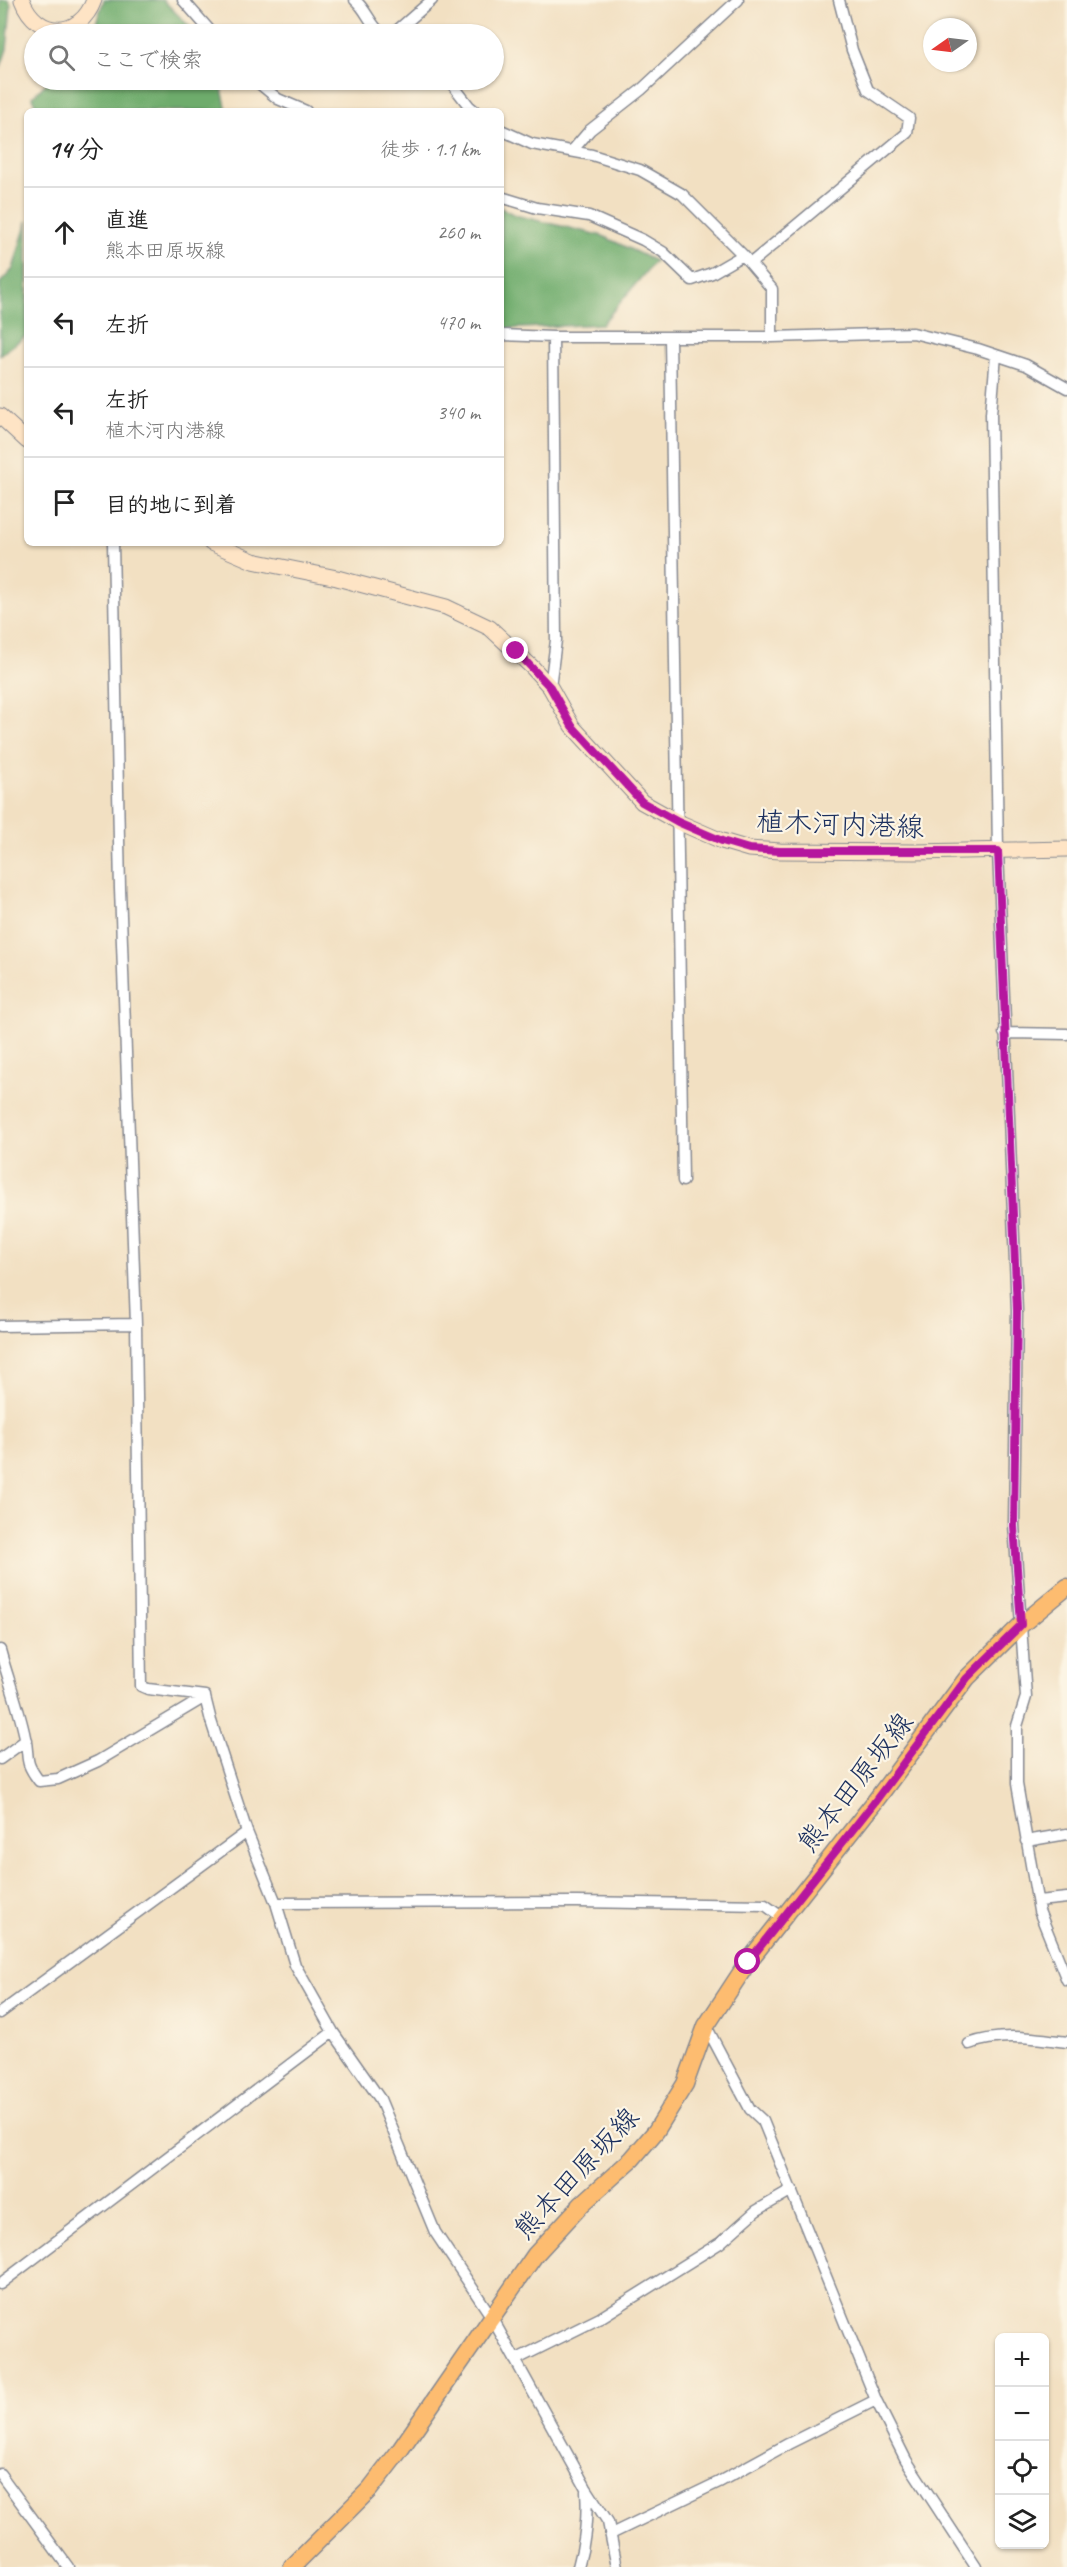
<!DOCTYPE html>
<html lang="ja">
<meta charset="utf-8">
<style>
:root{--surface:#fff;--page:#f2f2f2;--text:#222;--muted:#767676;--line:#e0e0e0}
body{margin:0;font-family:Caveat,"Klee One",sans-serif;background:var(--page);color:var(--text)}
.controls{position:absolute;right:18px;bottom:18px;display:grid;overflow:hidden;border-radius:9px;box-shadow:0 2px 4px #0004}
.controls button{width:54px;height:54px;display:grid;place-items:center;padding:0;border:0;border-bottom:2px solid var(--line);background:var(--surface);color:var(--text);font:30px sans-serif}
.compass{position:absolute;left:923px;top:18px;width:54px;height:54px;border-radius:50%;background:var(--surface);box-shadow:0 2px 4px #0004;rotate:256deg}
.stop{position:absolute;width:18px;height:18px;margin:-14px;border:4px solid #b5179e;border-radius:50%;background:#fff}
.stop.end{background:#b5179e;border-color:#fff;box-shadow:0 2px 6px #0008}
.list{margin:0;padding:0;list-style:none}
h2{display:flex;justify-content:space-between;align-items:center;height:78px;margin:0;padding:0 24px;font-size:26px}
h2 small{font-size:20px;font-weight:400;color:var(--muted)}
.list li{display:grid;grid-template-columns:39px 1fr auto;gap:18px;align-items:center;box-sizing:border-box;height:90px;padding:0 24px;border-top:2px solid var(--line)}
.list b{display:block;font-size:22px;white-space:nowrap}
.list p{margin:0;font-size:20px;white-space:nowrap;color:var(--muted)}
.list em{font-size:20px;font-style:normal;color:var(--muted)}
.icon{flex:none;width:33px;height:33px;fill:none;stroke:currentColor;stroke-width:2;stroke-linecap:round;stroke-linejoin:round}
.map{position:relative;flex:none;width:1067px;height:2567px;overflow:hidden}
.search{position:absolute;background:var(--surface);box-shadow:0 2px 4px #0004;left:24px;top:24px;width:480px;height:66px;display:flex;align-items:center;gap:15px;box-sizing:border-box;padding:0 21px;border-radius:33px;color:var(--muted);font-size:22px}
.panel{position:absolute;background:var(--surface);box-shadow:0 2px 4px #0004;left:24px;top:108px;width:480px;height:438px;border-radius:9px}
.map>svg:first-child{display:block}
.forest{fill:#6eac6c;stroke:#446e65;stroke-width:1.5}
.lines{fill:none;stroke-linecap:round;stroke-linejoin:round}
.street-casing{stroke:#868890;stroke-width:13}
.secondary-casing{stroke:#868890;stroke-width:17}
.primary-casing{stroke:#868890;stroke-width:19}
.street{stroke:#fff;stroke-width:10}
.secondary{stroke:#fee4c5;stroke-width:15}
.primary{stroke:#fdbc6f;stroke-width:16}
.route{stroke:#b5179e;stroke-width:8}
.labels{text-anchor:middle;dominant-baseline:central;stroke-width:4.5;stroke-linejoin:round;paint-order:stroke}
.street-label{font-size:28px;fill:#1b2f5e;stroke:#fcf5e5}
</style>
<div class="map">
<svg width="1067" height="2567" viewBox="0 0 1067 2567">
<rect width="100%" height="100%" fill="#fcf5e5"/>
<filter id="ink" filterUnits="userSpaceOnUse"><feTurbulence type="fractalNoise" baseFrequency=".0167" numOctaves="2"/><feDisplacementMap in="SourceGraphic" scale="12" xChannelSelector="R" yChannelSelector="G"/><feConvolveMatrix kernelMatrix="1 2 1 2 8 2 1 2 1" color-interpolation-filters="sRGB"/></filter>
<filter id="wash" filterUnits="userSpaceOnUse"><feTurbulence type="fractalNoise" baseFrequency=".008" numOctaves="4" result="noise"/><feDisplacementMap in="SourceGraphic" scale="24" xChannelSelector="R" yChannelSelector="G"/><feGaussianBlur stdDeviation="1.35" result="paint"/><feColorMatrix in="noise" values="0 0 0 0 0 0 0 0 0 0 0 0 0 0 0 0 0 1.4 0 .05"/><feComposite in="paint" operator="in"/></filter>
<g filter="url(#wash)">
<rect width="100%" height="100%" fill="#f2e0c2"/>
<!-- forest -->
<path class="forest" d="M0 0H9L11 6 7 49 0 69Z
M104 0H163L197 34H92Z
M50 80H220L227 111H36L33 96Z
M501 208 515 215 603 236 655 261 602 324 501 329Z
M27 221V335L0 355V283L13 269Z"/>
</g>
<g filter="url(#ink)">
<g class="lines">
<!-- street casing -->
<g class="street-casing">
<path id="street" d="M183 0 213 34
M355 0C367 10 370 25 382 34
M393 34 432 0
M255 80 278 99 306 111
M449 80 469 106 475 111
M501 130 532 144 592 155 640 170 682 194 743 255
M572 151 590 130 641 90 738 0
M501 197 537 208 589 216 643 240 663 252 692 280 712 273 743 255 772 289V337
M751 263 907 133 909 118 868 90 852 50 839 0
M501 335 553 337
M670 337 683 1181
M996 355 991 414 998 851 1017 1311 1014 1525 1026 1697 1017 1726V1784L1039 1911 1067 1980
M113 543 120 889 136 1324 141 1686 148 1689 205 1696
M550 687 556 640 553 337H772L913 333 978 349 1026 365 1067 388
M1004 1033 1067 1034
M0 1326 136 1324
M0 1650C8 1679 19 1708 25 1737 30 1759 23 1760 39 1781L58 1779 98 1761 205 1697 211 1721 247 1832 276 1903 295 1965 333 2032 380 2099 435 2232 491 2316 586 2488 608 2522 617 2567
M0 1759 26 1740
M1026 1841 1067 1834
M1038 1901 1067 1898
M276 1903 577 1902 765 1905 783 1918
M0 2013 247 1832
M706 2026 750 2109 763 2121 876 2400 906 2460 976 2567
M969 2044C1000 2032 1035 2038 1067 2042
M0 2284 333 2032
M515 2360 600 2318 720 2243 756 2211 792 2190
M0 2474 68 2567
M611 2534 719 2482 788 2444 876 2400
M578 2567C585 2542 588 2517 586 2491"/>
</g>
<!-- secondary casing -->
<g class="secondary-casing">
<path id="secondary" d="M22 0C37 39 80 39 94 0
M0 416 27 441
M211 543 253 561 337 578 446 607 490 628 533 668 550 687 572 726 642 802 678 822 722 841 749 849 780 851 915 852 1067 849"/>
</g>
<!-- primary casing -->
<g class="primary-casing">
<path id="primary" d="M292 2567 370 2489 400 2450 535 2255 582 2204 632 2159 656 2131 685 2084 706 2026 748 1962 873 1804 967 1678 1021 1625 1067 1587"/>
</g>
<!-- street -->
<use href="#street" class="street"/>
<!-- secondary -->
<use href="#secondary" class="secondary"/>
<!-- primary -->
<use href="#primary" class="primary"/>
</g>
</g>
<g class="lines" filter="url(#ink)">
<!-- route -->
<path class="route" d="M516 651 550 687 572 726 642 802 678 822 722 841 749 849 780 851H998L1017 1311 1014 1526 1021 1625 967 1678 873 1804 748 1962"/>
</g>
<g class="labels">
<!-- street labels -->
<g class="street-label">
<text transform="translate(840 824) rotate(2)">植木河内港線</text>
<text transform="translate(855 1782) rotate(-52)">熊本田原坂線</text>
<text transform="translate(576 2173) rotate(-47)">熊本田原坂線</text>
</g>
</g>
</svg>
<div class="controls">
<button>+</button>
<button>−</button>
<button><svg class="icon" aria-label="locate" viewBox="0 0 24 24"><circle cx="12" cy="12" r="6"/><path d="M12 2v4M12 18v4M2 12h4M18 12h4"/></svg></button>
<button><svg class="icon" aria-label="layers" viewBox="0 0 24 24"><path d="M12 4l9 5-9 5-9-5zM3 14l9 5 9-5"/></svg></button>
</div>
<svg class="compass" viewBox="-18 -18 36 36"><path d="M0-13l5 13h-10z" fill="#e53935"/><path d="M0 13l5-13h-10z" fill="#767676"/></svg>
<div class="stop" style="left:748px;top:1962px"></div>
<div class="stop end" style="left:516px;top:651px"></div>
<div class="search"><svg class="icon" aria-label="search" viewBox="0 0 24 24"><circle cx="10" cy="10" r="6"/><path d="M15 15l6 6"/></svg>ここで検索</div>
<section class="panel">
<h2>14 分<small>徒歩 · 1.1 km</small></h2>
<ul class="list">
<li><svg class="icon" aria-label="ahead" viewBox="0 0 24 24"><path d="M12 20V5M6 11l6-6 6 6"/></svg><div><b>直進</b><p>熊本田原坂線</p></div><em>260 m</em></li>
<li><svg class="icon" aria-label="left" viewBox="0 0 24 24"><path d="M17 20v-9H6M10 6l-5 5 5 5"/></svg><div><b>左折</b></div><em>470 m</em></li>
<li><svg class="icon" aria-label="left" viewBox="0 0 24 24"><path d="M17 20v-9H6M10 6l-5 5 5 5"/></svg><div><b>左折</b><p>植木河内港線</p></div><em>340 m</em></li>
<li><svg class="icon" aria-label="arrive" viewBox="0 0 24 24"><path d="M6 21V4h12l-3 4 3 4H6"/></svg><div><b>目的地に到着</b></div></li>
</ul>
</section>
</div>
